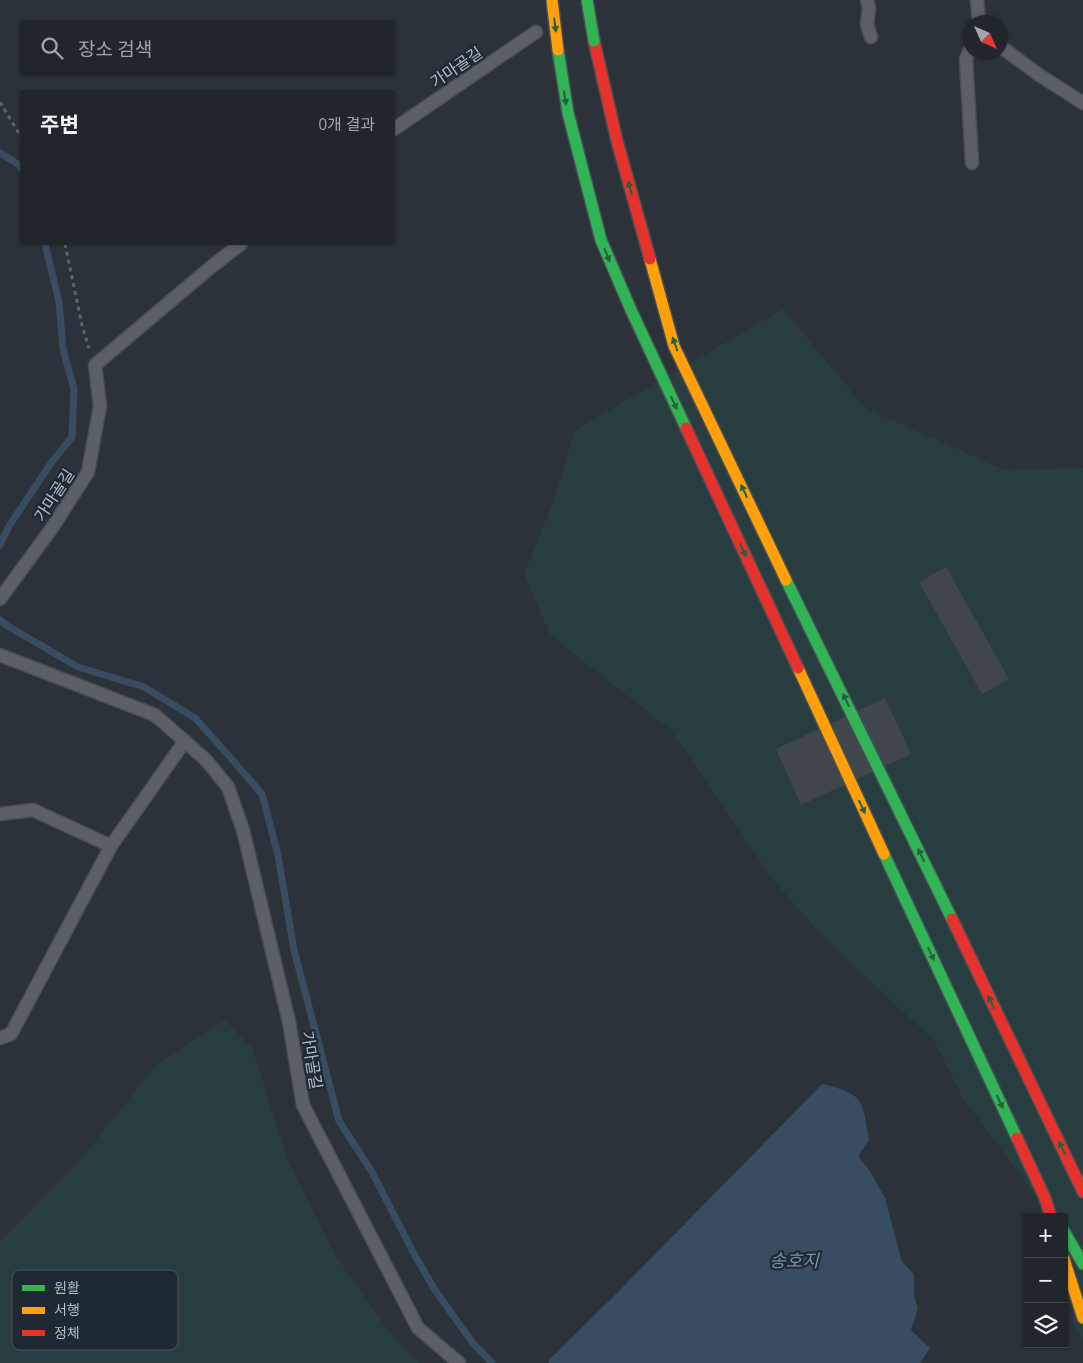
<!DOCTYPE html>
<html lang="ko">
<meta charset="utf-8">
<style>
:root{--surface:#20262b;--page:#2d3237;--text:#f1f3f6;--muted:#a2a5a9;--line:#3d4347}
body{margin:0;font-family:Ubuntu,"Noto Sans KR",sans-serif;background:var(--page);color:var(--text)}
.controls{position:absolute;right:15px;bottom:15px;display:grid;overflow:hidden;border-radius:0px;box-shadow:0 1px 4px #0004}
.controls button{width:45px;height:45px;display:grid;place-items:center;padding:0;border:0;border-bottom:1px solid var(--line);background:var(--surface);color:var(--text);font:25px sans-serif}
.compass{position:absolute;left:963px;top:15px;width:45px;height:45px;border-radius:50%;background:var(--surface);box-shadow:0 1px 4px #0004;rotate:135deg}
.list{margin:0;padding:0;list-style:none}
h2{display:flex;justify-content:space-between;align-items:center;height:65px;margin:0;padding:0 20px;font-size:21px}
h2 small{font-size:16px;font-weight:400;color:var(--muted)}
.icon{flex:none;width:28px;height:28px;fill:none;stroke:currentColor;stroke-width:2;stroke-linecap:round;stroke-linejoin:round}
.map{position:relative;flex:none;width:1083px;height:1363px;overflow:hidden}
.search{position:absolute;background:var(--surface);box-shadow:0 1px 4px #0004;left:20px;top:20px;width:375px;height:55px;display:flex;align-items:center;gap:12px;box-sizing:border-box;padding:0 18px;border-radius:0px;color:var(--muted);font-size:19px}
.panel{position:absolute;background:var(--surface);box-shadow:0 1px 4px #0004;left:20px;top:90px;width:375px;height:155px;border-radius:0px}
.map>svg:first-child{display:block}
.green{fill:#283d3f}
.water{fill:#384d62}
.lines{fill:none;stroke-linecap:round;stroke-linejoin:round}
.stream{stroke:#384d62;stroke-width:7}
.building{fill:#40464c}
.lane-casing{stroke:#494e53;stroke-width:15}
.fast-casing{stroke:#484e55;stroke-width:14}
.slow-casing{stroke:#484e55;stroke-width:14}
.jam-casing{stroke:#484e55;stroke-width:14}
.path{stroke:#5e656a;stroke-width:3;stroke-dasharray:4 4;stroke-linecap:butt}
.lane{stroke:#5b6067;stroke-width:12}
.fast{stroke:#30b455;stroke-width:11}
.slow{stroke:#ff9f0a;stroke-width:11}
.jam{stroke:#e5322d;stroke-width:11}
.fast-bridge-casing{stroke:#484e55;stroke-width:14;stroke-linecap:butt}
.slow-bridge-casing{stroke:#484e55;stroke-width:14;stroke-linecap:butt}
.fast-bridge{stroke:#30b455;stroke-width:11}
.slow-bridge{stroke:#ff9f0a;stroke-width:11}
.oneway{fill:#256141}
.labels{text-anchor:middle;dominant-baseline:central;stroke-width:4.5;stroke-linejoin:round;paint-order:stroke}
.street-label{font-size:16px;fill:#b5bfc9;stroke:#1e2934}
.water-label{font-size:18px;font-style:italic;fill:#7693ac;stroke:#1e2934}
.key{fill:#1e2934;stroke:#4b5661;stroke-width:1}
.key-label{font-size:14px;fill:#b5bfc9}
</style>
<div class="map">
<svg width="1083" height="1363" viewBox="0 0 1083 1363">
<rect width="100%" height="100%" fill="#2b3239"/>
<!-- green -->
<path class="green" d="M783 309 865 408 1005 470 1083 468V1341L1073 1323 1074 1247 962 1097 935 1042 820 933 773 880 671 730 550 635 524 574 555 497 575 430Z
M225 1020 252 1048 289 1163 335 1255 394 1338 419 1363H0V1242L80 1160 155 1066Z"/>
<!-- water -->
<path class="water" d="M822 1084C834 1087 855 1091 861 1104 865 1112 867 1130 869 1140L858 1156 868 1168 885 1198 902 1262 914 1274V1296L918 1308 911 1330 930 1348 920 1363H549V1360L618 1292Z"/>
<g class="lines">
<!-- stream -->
<path class="stream" d="M0 153 21 166V168
M0 545 9 526 51 463 72 437 74 389 63 349 59 302 45 244
M0 620 6 625 78 667 144 687 195 718 222 748 262 794 278 855 294 950 339 1121 372 1172 414 1254 435 1290 472 1342 492 1363"/>
</g>
<!-- building -->
<path class="building" d="M946 567 1009 679 982 694 919 582Z
M885 698 911 754 801 805 776 749Z"/>
<g class="lines">
<!-- lane casing -->
<g class="lane-casing">
<path id="lane" d="M867 0 869 8 867 24 871 37
M977 0 979 22
M1000 46 1039 75 1083 103
M970 50 966 59 972 163
M394 129 536 32
M0 599 52 528 88 472 100 406 95 365 211 267 241 244
M0 655 155 715 206 760 228 787 243 830 289 1022 303 1105 418 1328 459 1363
M0 814 33 810 111 846
M0 1038 11 1034 111 846 185 741"/>
</g>
<!-- fast casing -->
<g class="fast-casing">
<path id="fast" d="M558 50 568 113 601 240 631 310 686 428
M786 580 952 919
M884 854 1017 1138
M1064 1231 1083 1264"/>
</g>
<!-- slow casing -->
<g class="slow-casing">
<path id="slow" d="M650 259 674 346 786 580
M798 668 884 854
M1064 1259 1083 1318"/>
</g>
<!-- jam casing -->
<g class="jam-casing">
<path id="jam" d="M594 41 617 141 650 259
M686 428 798 668
M952 919 1083 1192
M1017 1138 1045 1198 1051 1217"/>
</g>
<!-- path -->
<path class="path" d="M0 102 21 137
M65 244 82 325 89 348"/>
<!-- lane -->
<use href="#lane" class="lane"/>
<!-- fast -->
<use href="#fast" class="fast"/>
<!-- slow -->
<use href="#slow" class="slow"/>
<!-- jam -->
<use href="#jam" class="jam"/>
<!-- fast-bridge casing -->
<g class="fast-bridge-casing">
<path id="fast-bridge" d="M587 0 594 41"/>
</g>
<!-- slow-bridge casing -->
<g class="slow-bridge-casing">
<path id="slow-bridge" d="M552 0 558 50"/>
</g>
<!-- fast-bridge -->
<use href="#fast-bridge" class="fast-bridge"/>
<!-- slow-bridge -->
<use href="#slow-bridge" class="slow-bridge"/>
</g>
<!-- one-way arrows -->
<defs><path id="oneway-solid" d="M-6-.8H1V-3.2L6.5 0L1 3.2V.8H-6Z" transform="scale(1.25)"/></defs>
<g class="oneway">
<use href="#oneway-solid" transform="translate(555 25) rotate(83)"/>
<use href="#oneway-solid" transform="translate(565 98) rotate(81)"/>
<use href="#oneway-solid" transform="translate(630 188) rotate(-106)"/>
<use href="#oneway-solid" transform="translate(607 255) rotate(67)"/>
<use href="#oneway-solid" transform="translate(675 344) rotate(-110)"/>
<use href="#oneway-solid" transform="translate(674 403) rotate(65)"/>
<use href="#oneway-solid" transform="translate(744 491) rotate(-115)"/>
<use href="#oneway-solid" transform="translate(743 550) rotate(65)"/>
<use href="#oneway-solid" transform="translate(846 700) rotate(-116)"/>
<use href="#oneway-solid" transform="translate(862 807) rotate(65)"/>
<use href="#oneway-solid" transform="translate(921 855) rotate(-116)"/>
<use href="#oneway-solid" transform="translate(931 954) rotate(65)"/>
<use href="#oneway-solid" transform="translate(991 1002) rotate(-116)"/>
<use href="#oneway-solid" transform="translate(1000 1102) rotate(65)"/>
<use href="#oneway-solid" transform="translate(1062 1148) rotate(-116)"/>
</g>
<g class="labels">
<!-- street labels -->
<g class="street-label">
<text transform="translate(456 67) rotate(-34)">가마골길</text>
<text transform="translate(54 495) rotate(-57)">가마골길</text>
<text transform="translate(312 1060) rotate(81)">가마골길</text>
</g>
<!-- water labels -->
<g class="water-label">
<text x="794" y="1260">송호지</text>
</g>
</g>
<!-- legend -->
<rect x="12" y="1270" width="166" height="80" rx="8" class="key"/>
<rect x="22" y="1285" width="23" height="6" fill="#30b455"/>
<rect x="22" y="1307" width="23" height="7" fill="#ff9f0a"/>
<rect x="22" y="1330" width="23" height="6" fill="#e5322d"/>
<g class="key-label">
<text x="54" y="1293">원활</text>
<text x="54" y="1315">서행</text>
<text x="54" y="1338">정체</text>
</g>
</svg>
<div class="controls">
<button>+</button>
<button>−</button>
<button><svg class="icon" aria-label="layers" viewBox="0 0 24 24"><path d="M12 4l9 5-9 5-9-5zM3 14l9 5 9-5"/></svg></button>
</div>
<svg class="compass" viewBox="-18 -18 36 36"><path d="M0-13l5 13h-10z" fill="#e53935"/><path d="M0 13l5-13h-10z" fill="#a2a5a9"/></svg>
<div class="search"><svg class="icon" aria-label="search" viewBox="0 0 24 24"><circle cx="10" cy="10" r="6"/><path d="M15 15l6 6"/></svg>장소 검색</div>
<section class="panel">
<h2>주변<small>0개 결과</small></h2>
<ul class="list">
</ul>
</section>
</div>
